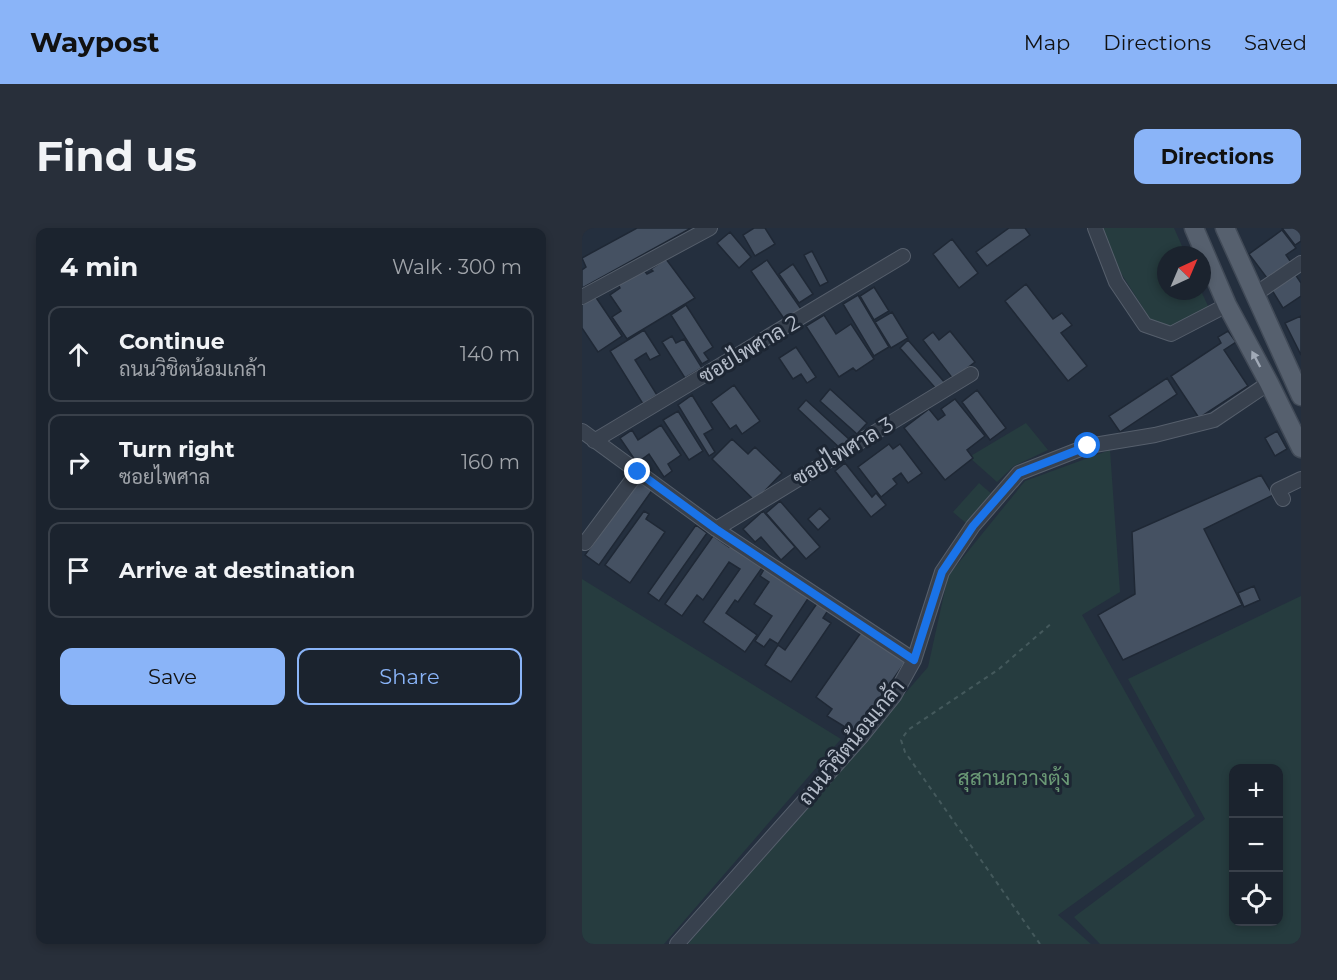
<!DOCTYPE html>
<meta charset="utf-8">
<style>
:root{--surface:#1b232e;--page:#282f3a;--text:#f1f3f6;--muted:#a0a4aa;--line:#39404a;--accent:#8ab4f8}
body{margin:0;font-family:Montserrat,Sarabun,sans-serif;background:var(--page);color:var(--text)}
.controls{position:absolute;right:18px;bottom:18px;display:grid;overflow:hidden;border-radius:12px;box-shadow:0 3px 9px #0003}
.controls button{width:54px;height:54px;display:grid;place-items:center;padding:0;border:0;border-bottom:2px solid var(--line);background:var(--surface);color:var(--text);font:30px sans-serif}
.compass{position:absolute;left:575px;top:18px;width:54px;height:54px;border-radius:50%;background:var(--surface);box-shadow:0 3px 9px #0003;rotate:44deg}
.stop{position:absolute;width:18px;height:18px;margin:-14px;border:4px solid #1a73e8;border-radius:50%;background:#fff}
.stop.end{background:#1a73e8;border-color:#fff;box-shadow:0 2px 6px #0008}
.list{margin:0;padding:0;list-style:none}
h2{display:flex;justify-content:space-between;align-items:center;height:78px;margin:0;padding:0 24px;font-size:26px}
h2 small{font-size:20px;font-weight:400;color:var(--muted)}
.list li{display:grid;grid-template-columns:39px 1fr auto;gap:18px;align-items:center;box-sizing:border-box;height:96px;margin:0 12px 12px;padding:0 12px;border:2px solid var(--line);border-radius:12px}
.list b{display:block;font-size:22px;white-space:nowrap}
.list p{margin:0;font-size:20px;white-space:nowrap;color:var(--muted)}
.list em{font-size:20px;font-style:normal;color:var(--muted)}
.actions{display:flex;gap:12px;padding:18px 24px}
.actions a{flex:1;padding:14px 0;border:2px solid var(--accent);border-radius:12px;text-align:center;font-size:21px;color:var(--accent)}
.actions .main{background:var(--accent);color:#111}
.icon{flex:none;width:33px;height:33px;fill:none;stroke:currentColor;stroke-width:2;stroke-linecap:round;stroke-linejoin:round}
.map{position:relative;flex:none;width:719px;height:716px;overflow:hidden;border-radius:12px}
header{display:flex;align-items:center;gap:36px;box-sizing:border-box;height:84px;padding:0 30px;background:var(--accent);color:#111}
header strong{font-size:28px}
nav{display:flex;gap:33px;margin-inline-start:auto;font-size:21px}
.intro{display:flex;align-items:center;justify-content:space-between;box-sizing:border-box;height:144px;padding:0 36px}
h1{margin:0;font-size:42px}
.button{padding:15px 27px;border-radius:12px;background:var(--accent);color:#111;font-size:21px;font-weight:700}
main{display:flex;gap:36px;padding:0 36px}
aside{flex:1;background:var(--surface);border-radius:12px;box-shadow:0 3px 9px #0003}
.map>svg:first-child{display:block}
.green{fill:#263c3f;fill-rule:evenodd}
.building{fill:#455162;stroke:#1f2835;stroke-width:1.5}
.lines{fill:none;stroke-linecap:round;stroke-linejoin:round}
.minor-casing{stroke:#565f6c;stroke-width:16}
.major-casing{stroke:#414a57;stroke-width:21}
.path{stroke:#44595c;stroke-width:2;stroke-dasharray:4.5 4.5;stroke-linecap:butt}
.minor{stroke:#38414e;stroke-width:14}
.major{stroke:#56606e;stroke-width:18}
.oneway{fill:#a1aab7}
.route{stroke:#1a73e8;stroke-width:8}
.labels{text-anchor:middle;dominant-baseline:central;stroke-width:6;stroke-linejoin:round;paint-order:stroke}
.street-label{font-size:21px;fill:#b4bcc9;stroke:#1d2633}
.park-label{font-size:21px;fill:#6b9a76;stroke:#1d2633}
</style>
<header>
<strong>Waypost</strong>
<nav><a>Map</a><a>Directions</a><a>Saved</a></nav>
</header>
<div class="intro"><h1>Find us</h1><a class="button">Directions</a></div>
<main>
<aside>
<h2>4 min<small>Walk · 300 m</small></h2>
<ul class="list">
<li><svg class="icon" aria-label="ahead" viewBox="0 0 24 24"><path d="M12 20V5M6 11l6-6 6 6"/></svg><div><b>Continue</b><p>ถนนวิชิตน้อมเกล้า</p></div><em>140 m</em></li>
<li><svg class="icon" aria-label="right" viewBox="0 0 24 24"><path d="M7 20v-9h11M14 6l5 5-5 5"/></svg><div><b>Turn right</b><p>ซอยไพศาล</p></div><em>160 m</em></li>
<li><svg class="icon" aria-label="arrive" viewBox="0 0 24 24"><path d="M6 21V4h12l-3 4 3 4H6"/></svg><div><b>Arrive at destination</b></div></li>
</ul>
<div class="actions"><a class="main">Save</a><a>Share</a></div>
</aside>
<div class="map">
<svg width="719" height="716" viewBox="0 0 719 716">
<rect width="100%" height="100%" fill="#242f3e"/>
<!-- green -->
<path class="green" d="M520 0H592L604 27H584V63H619L627 80 588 99 568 91 537 42Z
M444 195 466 222 432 238 415 254 387 229Z
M528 222 538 364 500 387 613 588 476 687 509 716H106L346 439 366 348 443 253Z
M397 255 412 268 386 297 371 284Z
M0 351 259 511 82 716H0Z
M719 368V716H518L492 689 623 591 546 451ZM652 540H696V694H652Z"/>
<!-- building -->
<path class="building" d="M55 0H109L0 60V42L4 39 0 30Z
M172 0H183L193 16 173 28 161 7Z
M427 0H443L448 7 405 38 394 24Z
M700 0H719V13L713 17Z
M700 2 714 20 704 27 711 37 688 54 667 26Z
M148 4 169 29 157 40 135 15Z
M370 11 396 45 377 60 351 26Z
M230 23 246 54 238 58 222 27Z
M84 31 113 70 45 111 30 89 39 83 28 67 38 60 35 54 60 40 65 46 71 43 69 41Z
M185 32 219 81 203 92 169 43Z
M211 36 231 66 217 75 197 46Z
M711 43 719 55V68L701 80 688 59Z
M444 56 471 91 480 85 490 97 479 105 505 138 486 153 423 73Z
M292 59 307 83 292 92 278 68Z
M276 67 307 119 292 128 261 76Z
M13 68 40 108 16 124 0 100V77Z
M104 77 131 119 122 125 127 132 120 136 89 87Z
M310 84 326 110 309 120 293 94Z
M242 87 254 106 269 96 292 131 274 143 271 140 257 149 224 98Z
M719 88V127L703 95Z
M62 102 78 127 68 132 64 125 53 132 75 167 61 176 28 123Z
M368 103 393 134 371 151 341 112 351 104 357 112Z
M646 103 654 114 642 122 666 158 617 190 589 148 639 115 636 109Z
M90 108 94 115 102 111 120 140 103 150 80 114Z
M326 112 364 156 356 163 318 120Z
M214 119 234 149 225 155 219 146 211 151 197 130Z
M585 150 595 166 538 204 527 188Z
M152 157 178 193 160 206 154 197 148 201 129 174Z
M248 161 285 195 275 206 238 173Z
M395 162 424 200 408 212 380 174Z
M110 167 131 201 122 206 133 224 127 228 96 177Z
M373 171 403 208 385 222 391 230 363 252 322 200 347 181 356 192 363 187 359 181Z
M224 172 269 213 260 222 216 181Z
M96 183 121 223 107 232 81 192Z
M79 197 99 227 86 236 90 243 82 249 67 226 55 235 38 210 50 202 56 212Z
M695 203 705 221 693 228 683 210Z
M150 211 166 226 173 219 200 245 173 273 130 231Z
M307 216 311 221 318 216 340 245 326 255 319 245 311 251 315 256 299 269 276 239Z
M263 235 290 269 294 265 304 277 289 289 253 243Z
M679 247 691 267 622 301 660 377 541 432 516 387 553 366 550 304Z
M57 251 71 261 17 337 3 327Z
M198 273 238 319 224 331 184 285Z
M238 280 248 291 236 302 226 291Z
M62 283 67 286 64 291 83 304 48 355 23 337Z
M181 283 213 319 199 332 179 309 173 314 161 301Z
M114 297 125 305 77 373 66 365Z
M131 308 147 319 150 315 182 337 156 374 153 372 144 385 175 407 163 424 121 394 158 341 147 334 121 372 115 367 100 388 83 376Z
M184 338 229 366 196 416 188 411 182 419 173 413 190 388 172 376 187 354 178 348Z
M672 358 678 372 662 379 656 365Z
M236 374 247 381 241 390 249 395 209 454 183 437 196 417 203 422Z
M280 403 324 433 273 505 245 488 250 481 234 469Z"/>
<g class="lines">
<!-- minor casing -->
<g class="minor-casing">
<path id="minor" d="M513 0 534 54 563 97 589 106 645 77
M672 67 719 35
M0 69 128 0
M0 203 134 301 332 432
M12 213 321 28
M701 271 696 262 719 251
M134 301 389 146
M3 315 56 244
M95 716 279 509 312 468 332 432 360 344 391 298 437 245 506 218 573 207 632 192 687 155"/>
</g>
<!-- major casing -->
<g class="major-casing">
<path id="major" d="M612 0 645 77 687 155 719 220
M643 0 719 168"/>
</g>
<!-- path -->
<path class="path" d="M458 716 323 524 319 512 326 502 417 441 471 394"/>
<!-- minor -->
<use href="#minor" class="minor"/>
<!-- major -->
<use href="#major" class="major"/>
</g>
<!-- one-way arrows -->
<defs><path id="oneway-solid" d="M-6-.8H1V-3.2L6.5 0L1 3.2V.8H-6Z" transform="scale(1.5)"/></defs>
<use class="oneway" href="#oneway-solid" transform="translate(674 131) rotate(-118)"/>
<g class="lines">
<!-- route -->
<path class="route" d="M56 244 134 301 332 432 360 344 391 298 437 245 506 218"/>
</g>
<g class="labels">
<!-- street labels -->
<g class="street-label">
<text transform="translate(167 121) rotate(-31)">ซอยไพศาล 2</text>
<text transform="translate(261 223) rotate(-31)">ซอยไพศาล 3</text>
<text transform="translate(269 514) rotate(-51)">ถนนวิชิตน้อมเกล้า</text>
</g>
<!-- park labels -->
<g class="park-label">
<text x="432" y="549">สุสานกวางตุ้ง</text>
</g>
</g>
</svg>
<div class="controls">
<button>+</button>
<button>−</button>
<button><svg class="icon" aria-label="locate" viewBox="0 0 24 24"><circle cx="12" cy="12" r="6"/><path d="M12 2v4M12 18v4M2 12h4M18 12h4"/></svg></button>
</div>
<svg class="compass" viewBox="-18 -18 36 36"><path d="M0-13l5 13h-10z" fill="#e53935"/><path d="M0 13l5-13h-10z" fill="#a0a4aa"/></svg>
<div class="stop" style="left:506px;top:218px"></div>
<div class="stop end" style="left:56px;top:244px"></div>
</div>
</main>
